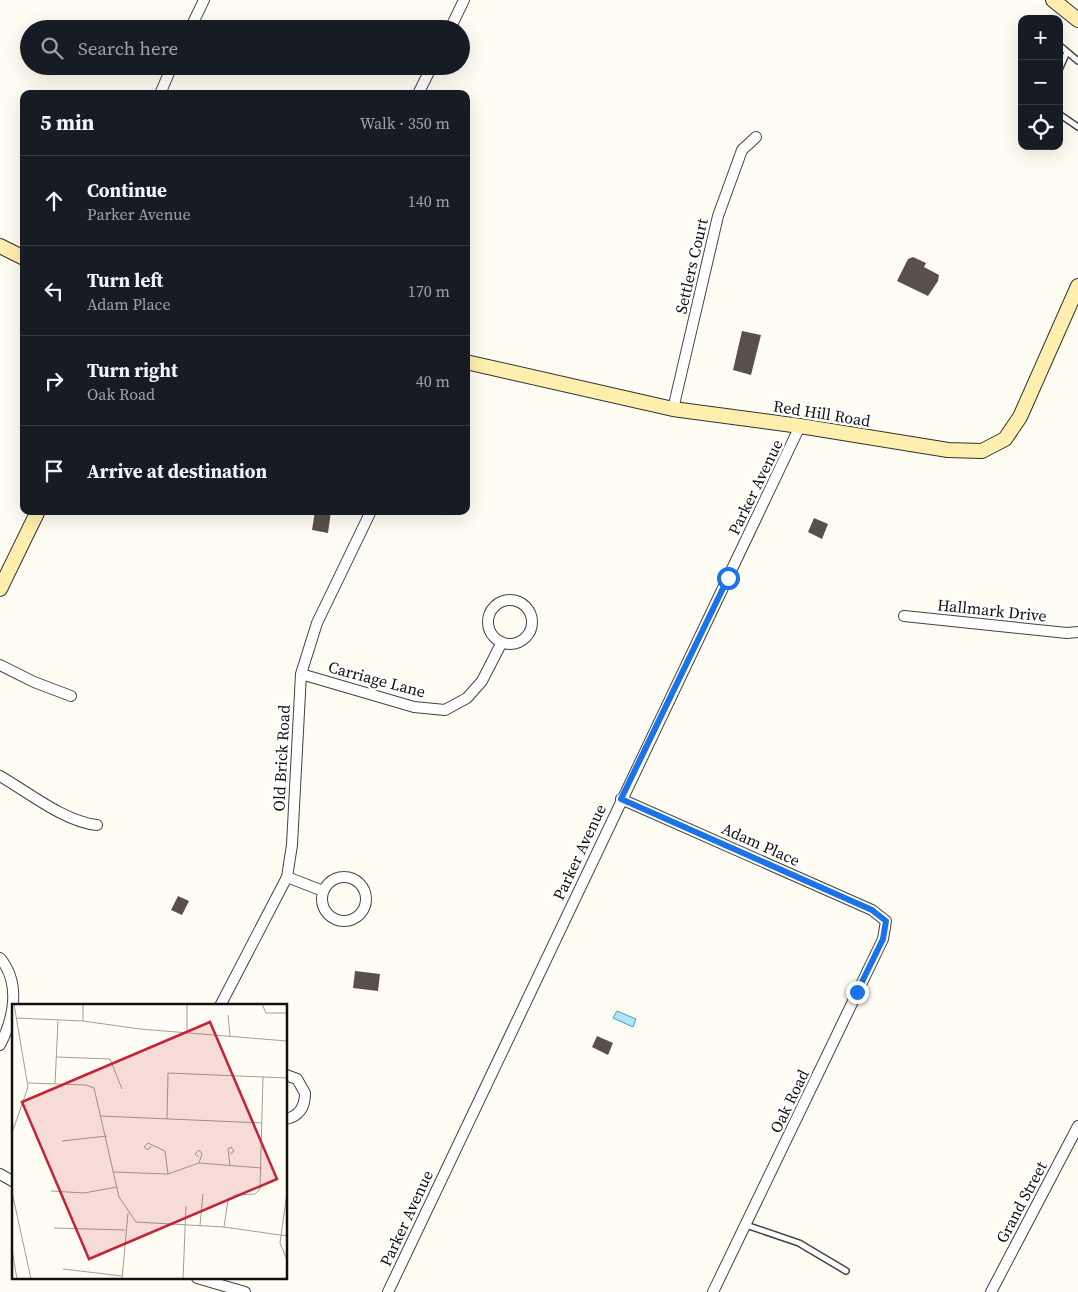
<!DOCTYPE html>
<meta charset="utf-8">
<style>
:root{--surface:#171b24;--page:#20242c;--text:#f1f3f6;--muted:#9ea1a6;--line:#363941}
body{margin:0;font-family:"Source Serif 4",serif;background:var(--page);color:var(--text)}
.controls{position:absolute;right:15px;top:15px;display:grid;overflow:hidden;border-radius:10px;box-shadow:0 5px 20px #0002}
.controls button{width:45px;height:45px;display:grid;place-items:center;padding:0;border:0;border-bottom:1px solid var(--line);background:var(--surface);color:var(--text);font:25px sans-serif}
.stop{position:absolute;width:15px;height:15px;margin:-11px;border:4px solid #1a73e8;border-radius:50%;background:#fff}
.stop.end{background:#1a73e8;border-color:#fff;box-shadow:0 1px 5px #0008}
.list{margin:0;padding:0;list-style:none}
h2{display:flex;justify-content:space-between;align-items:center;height:65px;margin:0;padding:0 20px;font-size:21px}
h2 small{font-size:16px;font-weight:400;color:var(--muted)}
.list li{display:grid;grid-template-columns:32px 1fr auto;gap:15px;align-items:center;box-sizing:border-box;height:90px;padding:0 20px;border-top:1px solid var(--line)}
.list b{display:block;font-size:19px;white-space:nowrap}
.list p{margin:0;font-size:16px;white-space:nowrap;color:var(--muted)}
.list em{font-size:16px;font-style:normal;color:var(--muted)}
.icon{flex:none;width:28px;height:28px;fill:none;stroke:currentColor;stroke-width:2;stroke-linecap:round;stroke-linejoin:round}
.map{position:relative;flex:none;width:1078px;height:1292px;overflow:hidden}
.search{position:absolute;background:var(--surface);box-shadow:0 5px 20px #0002;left:20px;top:20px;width:450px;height:55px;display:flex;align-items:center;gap:12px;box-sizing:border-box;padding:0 18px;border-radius:28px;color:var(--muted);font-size:19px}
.panel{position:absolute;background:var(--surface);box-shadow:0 5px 20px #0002;left:20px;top:90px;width:450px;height:425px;border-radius:10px}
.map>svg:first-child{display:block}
.water{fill:#b6e4f7;stroke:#3ba1d0}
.building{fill:#59504c}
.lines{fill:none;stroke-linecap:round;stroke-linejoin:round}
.lane-casing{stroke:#434343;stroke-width:8}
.street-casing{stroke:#434343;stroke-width:12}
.secondary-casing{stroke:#323232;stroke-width:16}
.lane{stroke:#fff;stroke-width:5}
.street{stroke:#fff;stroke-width:10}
.secondary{stroke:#ffefae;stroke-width:14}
.route{stroke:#1a73e8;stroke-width:6}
.labels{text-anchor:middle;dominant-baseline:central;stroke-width:5;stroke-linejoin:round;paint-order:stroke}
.street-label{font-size:16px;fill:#101010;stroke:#fff}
.inset-road{fill:none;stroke:#9f9e98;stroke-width:1}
.view{fill:#c42438;fill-opacity:0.15;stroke:#c42438;stroke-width:2.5}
.inset-edge{fill:none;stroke:#101010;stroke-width:2.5}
</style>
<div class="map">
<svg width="1078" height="1292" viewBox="0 0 1078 1292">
<rect width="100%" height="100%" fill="#fffcf3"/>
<!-- water -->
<path class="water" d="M617 1011 636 1019 633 1027 613 1018Z"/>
<!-- building -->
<path class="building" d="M913 257 926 263 924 267 939 275 938 281 928 296 897 281 908 259Z
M742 331 761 335 751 375 733 370Z
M315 511H331L328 533 312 530Z
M814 518 828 524 822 539 808 532Z
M178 896 189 901 182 915 171 910Z
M355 971 380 974 378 991 353 988Z
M597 1036 613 1043 608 1055 592 1047Z"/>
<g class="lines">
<!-- lane casing -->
<g class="lane-casing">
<path id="lane" d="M1059 45 1078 61
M1059 70 1067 52
M1059 114 1078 127
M746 1225 799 1243 846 1271"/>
</g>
<!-- street casing -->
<g class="street-casing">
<path id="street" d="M190 29 204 0
M450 29 464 0
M160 94 172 66
M418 94 432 66
M673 409 718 216 742 150 756 137
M488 622a22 22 0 1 1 44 0a22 22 0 1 1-44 0Z
M904 616 1067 633 1078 632
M0 665 34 682 71 696
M301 674 414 707 445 710 467 698 482 681 502 642
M0 776C28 792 65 822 97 825
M621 799 872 910 886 921 883 939 713 1292
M322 899a22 22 0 1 1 44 0a22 22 0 1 1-44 0Z
M287 877 323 891
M0 958C21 983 14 1018 0 1045
M220 1006 287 877 292 845 301 674 317 623 371 511
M286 1075 297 1079 305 1093C305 1106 300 1116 286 1119
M0 1174 14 1182
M197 1278 245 1292
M388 1292 800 426
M991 1292 1078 1126"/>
</g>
<!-- secondary casing -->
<g class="secondary-casing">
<path id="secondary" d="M1053 0 1078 20
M0 246 24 258
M466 362 673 409 800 426 948 450 982 451 1005 439 1020 417 1078 286
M0 589 38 511"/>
</g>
<!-- lane -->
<use href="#lane" class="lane"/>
<!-- street -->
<use href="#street" class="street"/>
<!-- secondary -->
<use href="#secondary" class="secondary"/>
</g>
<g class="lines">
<!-- route -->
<path class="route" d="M728 578 621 799 872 910 886 921 883 939 857 992"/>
</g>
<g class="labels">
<!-- street labels -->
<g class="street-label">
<text transform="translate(691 266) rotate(-77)">Settlers Court</text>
<text transform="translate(822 413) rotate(9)">Red Hill Road</text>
<text transform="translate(755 487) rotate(-64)">Parker Avenue</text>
<text transform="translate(992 610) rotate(6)">Hallmark Drive</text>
<text transform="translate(377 679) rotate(15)">Carriage Lane</text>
<text transform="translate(281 758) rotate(-87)">Old Brick Road</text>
<text transform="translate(761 844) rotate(24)">Adam Place</text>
<text transform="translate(579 852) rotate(-65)">Parker Avenue</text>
<text transform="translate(789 1101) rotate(-64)">Oak Road</text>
<text transform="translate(1021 1202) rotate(-62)">Grand Street</text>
<text transform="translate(406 1218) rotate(-65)">Parker Avenue</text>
</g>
</g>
<!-- overview -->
<g transform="translate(12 1004)">
<rect width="275" height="275" fill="#fffcf3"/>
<path class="inset-road" d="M250 0 254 9H275M216 11 218 32M5 14 71 17 128 25 275 37M71 17V0M175 29V0M44 53 98 55 110 85M16 79 74 81 82 84 107 193 124 218 212 223 275 232M43 80 46 17M89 112 250 119M155 115 156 69 275 74M0 129 16 83 2 0M50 137 95 132M139 142 136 146 132 143 136 139 153 147 156 170M187 153 183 150 187 146 190 150 187 159M218 162 216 145 219 143 222 147 218 150M101 168 156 170 187 159 250 164M39 187 72 189 105 183M0 188 19 275M275 189 268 239 275 256M188 221 191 190M212 223 216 196 223 191 243 190 248 185 251 73M42 224 113 226M0 246 5 275M51 265 110 272M110 275 116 209M171 275 174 202"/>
<path class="view" d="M198 18 265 175 77 255 10 98Z"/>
<rect width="275" height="275" class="inset-edge"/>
</g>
</svg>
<div class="controls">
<button>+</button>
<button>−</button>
<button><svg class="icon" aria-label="locate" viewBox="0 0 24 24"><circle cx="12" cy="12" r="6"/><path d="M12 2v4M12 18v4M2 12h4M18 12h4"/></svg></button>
</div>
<div class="stop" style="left:728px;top:578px"></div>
<div class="stop end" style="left:857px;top:992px"></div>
<div class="search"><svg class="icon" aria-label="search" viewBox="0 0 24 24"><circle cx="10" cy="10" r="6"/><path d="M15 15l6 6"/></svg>Search here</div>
<section class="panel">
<h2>5 min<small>Walk · 350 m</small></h2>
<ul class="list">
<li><svg class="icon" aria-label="ahead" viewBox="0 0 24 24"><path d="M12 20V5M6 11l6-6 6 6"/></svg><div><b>Continue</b><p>Parker Avenue</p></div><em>140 m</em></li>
<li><svg class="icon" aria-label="left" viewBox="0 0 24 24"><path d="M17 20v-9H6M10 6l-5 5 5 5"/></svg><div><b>Turn left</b><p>Adam Place</p></div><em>170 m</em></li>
<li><svg class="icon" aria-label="right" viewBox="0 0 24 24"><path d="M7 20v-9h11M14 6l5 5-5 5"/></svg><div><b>Turn right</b><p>Oak Road</p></div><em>40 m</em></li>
<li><svg class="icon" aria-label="arrive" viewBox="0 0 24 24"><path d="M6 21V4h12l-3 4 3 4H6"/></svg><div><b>Arrive at destination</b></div></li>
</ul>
</section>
</div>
